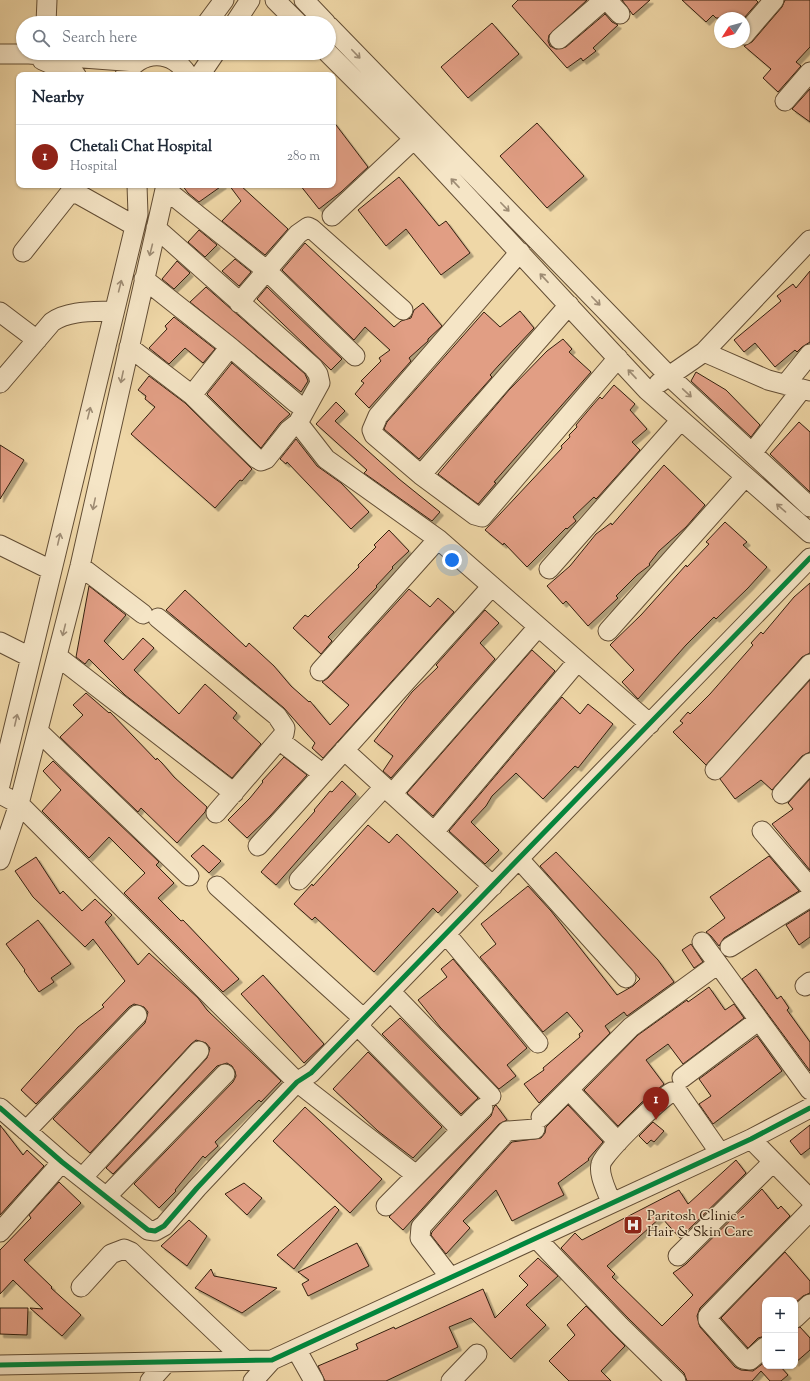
<!DOCTYPE html>
<meta charset="utf-8">
<style>
:root{--surface:#fff;--page:#f6f6f7;--text:#1f2937;--muted:#747a83;--line:#e0e1e3;--accent:#8f2418}
body{margin:0;font-family:"Sorts Mill Goudy",serif;background:var(--page);color:var(--text)}
.controls{position:absolute;right:12px;bottom:12px;display:grid;overflow:hidden;border-radius:8px;box-shadow:0 1px 3px #0004}
.controls button{width:36px;height:36px;display:grid;place-items:center;padding:0;border:0;border-bottom:1px solid var(--line);background:var(--surface);color:var(--text);font:20px sans-serif}
.compass{position:absolute;left:714px;top:12px;width:36px;height:36px;border-radius:50%;background:var(--surface);box-shadow:0 1px 3px #0004;rotate:234deg}
.you{position:absolute;left:452px;top:560px;width:14px;height:14px;margin:-10px;border:3px solid #fff;border-radius:50%;background:#1a73e8;box-shadow:0 0 0 6px #1a73e833}
.badge{display:grid;place-items:center;width:26px;height:26px;border-radius:50%;background:var(--accent);color:#fff;font-size:13px;font-weight:700}
.pin{position:absolute;translate:-50% -33px;filter:drop-shadow(0 1px 2px #0008)}
.pin::after{content:'';position:absolute;top:21px;width:14px;height:12px;background:inherit;clip-path:polygon(0 0,100% 0,50% 100%)}
.list{margin:0;padding:0;list-style:none}
h2{display:flex;justify-content:space-between;align-items:center;height:52px;margin:0;padding:0 16px;font-size:17px}
h2 small{font-size:13px;font-weight:400;color:var(--muted)}
.list li{display:grid;grid-template-columns:26px 1fr auto;gap:12px;align-items:center;box-sizing:border-box;height:64px;padding:0 16px;border-top:1px solid var(--line)}
.list b{display:block;font-size:15px;white-space:nowrap}
.list p{margin:0;font-size:13px;white-space:nowrap;color:var(--muted)}
.list em{font-size:13px;font-style:normal;color:var(--muted)}
.icon{flex:none;width:22px;height:22px;fill:none;stroke:currentColor;stroke-width:2;stroke-linecap:round;stroke-linejoin:round}
.map{position:relative;flex:none;width:810px;height:1381px;overflow:hidden}
.search{position:absolute;background:var(--surface);box-shadow:0 1px 3px #0004;left:16px;top:16px;width:320px;height:44px;display:flex;align-items:center;gap:10px;box-sizing:border-box;padding:0 14px;border-radius:22px;color:var(--muted);font-size:15px}
.panel{position:absolute;background:var(--surface);box-shadow:0 1px 3px #0004;left:16px;top:72px;width:320px;height:116px;border-radius:8px}
.map>svg:first-child{display:block}
.building{fill:#e19e84;stroke:#34200f;filter:url(#shadow)}
.lines{fill:none;stroke-linecap:round;stroke-linejoin:round}
.minor-casing{stroke:#634e35;stroke-width:21}
.minor{stroke:#f5e5c6;stroke-width:19}
.cycleway-casing{stroke:#f5e5c6;stroke-width:8}
.cycleway{stroke:#00873e;stroke-width:5}
.oneway{stroke:#9e8c74}
.labels{text-anchor:middle;dominant-baseline:central;stroke-width:3;stroke-linejoin:round;paint-order:stroke}
.poi-label{font-size:14px;fill:#34200f;stroke:#f5e5c6;text-anchor:start}
</style>
<div class="map">
<svg width="810" height="1381" viewBox="0 0 810 1381">
<defs>
<filter id="shadow"><feDropShadow dx="3.5" dy="3.5" stdDeviation="0" flood-color="#0004"/></filter>
</defs>
<rect width="100%" height="100%" fill="#efd7a7"/>
<filter id="stains"><feTurbulence type="fractalNoise" baseFrequency=".005" numOctaves="4"/><feColorMatrix values="0 0 0 0 .2 0 0 0 0 .09 0 0 0 0 .02 0 0 0 .5 -.17"/></filter>
<radialGradient id="worn" r=".72"><stop offset=".6" stop-color="#630" stop-opacity="0"/><stop offset="1" stop-color="#630" stop-opacity=".3"/></radialGradient>
<!-- building -->
<path class="building" d="M518 0H587L549 35 548 41 550 46 556 49 566 47 605 14 612 22 618 25 593 48 596 51 583 61 581 58 567 68 512 6Z
M622 0H650L633 15Z
M682 0H756L758 2 744 18H716L713 15 706 22Z
M785 0H810V47L796 62 801 66 778 92 763 78 771 69 744 46 752 42 782 7Z
M492 23 519 54 468 98 441 67Z
M810 89V122L792 109Z
M333 121 368 167 341 192 319 209 300 185H333Z
M537 123 584 176 547 208 500 156Z
M399 177 439 226 446 221 470 253 441 275 406 229 386 246 358 210Z
M182 185H223L199 202 188 193Z
M229 185H240L288 229 265 255 222 221 241 201Z
M199 230 217 245 205 257 188 242Z
M305 243 394 327 401 321 411 318 414 310 423 303 442 326 428 339V341L409 358 411 361 369 408 355 394 364 383 361 381 381 361 379 358 390 350 365 327 354 340 282 270Z
M235 259 251 272 239 286 222 271Z
M177 261 190 273 174 289 162 279Z
M810 271V342L802 347 797 352 795 350 775 367 755 343 744 352 734 340 781 301 777 296 793 284 796 288Z
M206 287 305 374 308 381 301 392 190 302Z
M267 287 342 359 331 370 257 299Z
M520 311 534 328 499 365 490 375 492 377 419 459 384 429 387 422 484 312 500 327Z
M174 317 215 349 203 363 185 348 169 364 149 348 167 329 165 326Z
M563 339 572 349 569 352 591 372 494 482 496 483 478 504 438 474 509 390 547 351Z
M232 363 290 414 280 423 261 448 207 394Z
M696 372 726 390 760 425 751 437 691 381Z
M149 376 185 403 252 469 242 481 240 480 215 508 131 434 155 407 145 399 146 396 138 390Z
M614 385 635 404 630 410 647 429 632 442 640 450 598 497 596 499 594 497 573 517 576 521 567 529 566 528 527 567 504 543 503 545 485 530 562 448 561 446 570 437 569 435 577 427 576 425 592 406 600 397 602 399Z
M336 402 345 411 335 421 399 479 440 512 432 521 364 473 367 470 316 424Z
M799 422 810 432V492L770 454Z
M296 439 317 466 341 483 369 512 351 529 287 462 286 464 280 459Z
M0 445 24 460 0 499Z
M664 465 705 505 686 527 659 551 649 564 650 565 637 575 616 596 618 598 588 626 566 601 563 604 547 586 570 566 596 534 611 523 612 525Z
M725 522 747 542 743 545 767 567 748 588 716 619 714 617 686 645 638 699 622 682 634 670 610 645 641 615 686 565 687 567 709 544 706 542Z
M389 530 409 551 392 567 393 568 376 586 377 587 328 637 332 641 321 654 293 628 305 615 308 617 359 567 358 565 376 547 374 545Z
M810 583V653L802 657 706 765 673 732 683 723 680 721 688 712 690 714 710 694 753 645 751 643 761 632 763 634 794 597Z
M89 586 126 615 104 641 123 660 143 638 154 648 134 670 179 714 205 684 237 713 233 718 261 744 232 778 125 695 89 659 85 664 76 657Z
M409 589 430 607 438 598 454 612 323 758 312 748 315 743 284 708 166 610 185 590 246 647 249 643 274 666 291 686 309 702 310 701 330 725 349 705 322 682 328 678Z
M485 610 499 623 480 643 495 659 391 778 383 771 393 756 374 741 412 692 438 667 436 665Z
M532 650 555 671 433 816 407 793Z
M810 680V752L802 756 772 790 761 780 735 799 720 779Z
M86 693 109 713 110 712 156 760 157 758 162 763 174 777 207 807 205 812 177 843 141 808 138 812 60 737 83 715 73 705Z
M562 697 580 714 588 704 613 724 578 768 575 766 543 799 516 773 492 796 486 806 471 822 499 850 485 864 449 831Z
M284 757 307 775 270 816 247 838 228 820 250 798 263 782 262 781Z
M53 761 159 862 156 865 174 883 158 898 181 921 183 920 239 979 223 992 124 893 145 873 109 837 89 858 42 811 61 790 43 771Z
M810 779V870L772 824 793 809 788 803Z
M342 781 356 794 276 885 261 872 315 811 314 810 330 791 332 792Z
M368 825 389 843 397 834 458 892 438 913 433 908 374 972 315 917 312 920 294 904 312 884 313 886Z
M203 845 221 861 209 873 191 856Z
M556 852 658 960 674 982 627 1016 624 1012 605 1026 610 1033 539 1103 524 1084 544 1070 543 1068 580 1037 579 1034 583 1031 567 1012 543 1032 480 957 496 944 481 924 528 886 551 911 617 995 633 986 640 979 540 866Z
M769 856 799 891 724 938 719 946 711 936 706 932 725 918 710 897Z
M36 857 60 894 63 891 82 911 95 899 112 915 105 922 138 965 149 953 198 998 207 1010 281 1081 261 1102 259 1100 215 1142 218 1146 205 1158 203 1156 175 1190 176 1191 159 1208 134 1184 233 1082 236 1076 235 1071 232 1066 227 1063 217 1066 113 1174 106 1168 207 1058 210 1048 206 1043 196 1040 191 1044 90 1153 53 1119 145 1023 148 1012 144 1007 134 1004 129 1007 36 1104 21 1090 78 1027 104 1007 102 1005 125 981 93 939 85 947 33 897 15 871Z
M810 910V937L799 945 786 925Z
M38 920 71 964 51 978 54 982 39 992 24 971 25 970 6 944Z
M691 944 703 962 694 968 682 950Z
M453 959 527 1048 507 1065 516 1076 499 1089 440 1027 418 1000 447 977 441 969Z
M756 969 777 999 781 996 789 1008 787 1010 810 1042V1071L742 979Z
M263 975 324 1044 304 1063 241 994Z
M709 987 725 1010 734 1004 744 1018 683 1064 668 1044 646 1060 664 1084 641 1103 618 1126 584 1090 638 1035 687 1000 688 1002Z
M400 1018 478 1098 461 1114 382 1034Z
M757 1036 782 1071 713 1124 699 1104 711 1096 699 1079Z
M368 1052 442 1127 413 1158 378 1131 333 1089Z
M496 1105 507 1120 499 1124 403 1230 389 1217 491 1116 494 1107Z
M568 1105 603 1142 588 1159 589 1160 558 1183 564 1195 512 1221 496 1190 463 1221 470 1228 446 1254 431 1235 432 1232 512 1142 541 1138 545 1133 546 1127Z
M305 1107 382 1179 350 1213 273 1141Z
M653 1122 664 1131 654 1142 651 1140 647 1144 639 1136Z
M0 1125 23 1155 27 1150 44 1166 0 1215Z
M810 1125V1148L801 1155 790 1141Z
M736 1160 746 1173 680 1238 661 1217 607 1266 615 1274 612 1277 662 1326 693 1295 673 1273 686 1264 762 1189 778 1209 781 1206 790 1216 700 1308 697 1316 700 1327 735 1367 741 1370 753 1371 765 1362V1366H780L788 1375 781 1381H770L761 1371 752 1381H687L684 1373 628 1318 561 1248 575 1233 582 1240 679 1190 688 1204Z
M59 1182 81 1203 24 1260 52 1287 51 1288 81 1315 62 1336 30 1308 43 1309 13 1280 0 1294V1250L31 1218 29 1215Z
M244 1183 262 1198 247 1215 225 1194Z
M335 1206 339 1210 294 1269 277 1255Z
M189 1220 207 1236 187 1266 161 1246Z
M357 1243 369 1266 308 1296 302 1284 309 1280 298 1272Z
M785 1252 810 1281V1293L803 1296 795 1303V1300H765V1336L758 1338 748 1348 721 1318Z
M538 1258 558 1276 526 1305 546 1325 511 1359 471 1318 449 1327 458 1347 386 1381H325L318 1366 358 1349 356 1344 394 1327 395 1329 483 1289 495 1318 528 1285 519 1276Z
M211 1269 214 1276 277 1288 242 1313 195 1288Z
M586 1306 625 1346 601 1371 611 1381H569L549 1361 575 1335 567 1325Z
M0 1308H28L27 1335 0 1334Z
M800 1327 810 1338V1350L795 1363V1329Z"/>
<g class="lines">
<!-- minor casing -->
<g class="minor-casing">
<path id="minor" d="M275 0 298 23
M304 0 326 23
M607 0 620 14
M46 23 47 0
M207 23 224 0
M235 23 250 0
M329 26 669 376 810 507
M744 35 774 0
M559 39 604 0
M328 53 414 139 647 390 810 533
M0 54H29L137 62
M42 60 76 75
M125 75C142 50 171 49 188 75
M200 75 215 53
M785 101 810 72
M165 189 266 270 355 356
M332 216 414 139
M156 228 313 367 318 374 320 383 298 423 326 459 438 539 650 724
M23 252 69 194H78L135 226
M520 252 378 416 372 430 374 435 421 475 475 515 482 517 618 358
M144 279 230 347 296 403
M239 303 298 234 308 227 312 229 403 310
M0 312 37 340
M129 347 192 395 256 458 261 461 266 459 289 430 298 423
M704 352 768 380 810 391
M0 383 52 322C69 310 94 312 114 311
M659 383 704 352 810 240
M785 385 810 354
M192 395 230 347
M752 453 802 389
M421 475 569 305
M0 545 51 570
M80 566 143 614
M549 569 680 421
M158 618 277 716 285 728 284 734 216 813
M608 631 745 477
M0 642 30 657
M57 656 234 793
M320 671 438 539
M38 731 189 876
M279 740 323 774
M344 750 493 886
M715 770 810 664
M0 785 138 214 137 185
M0 794 19 804 297 1082 416 1175
M392 794 538 627
M782 794 810 763
M762 831 810 887
M434 832 577 662
M258 846 492 586
M519 859 626 978
M0 860 19 804 80 566 166 185
M299 880 384 787
M217 886 364 1019
M446 934 538 1043
M702 942 810 1090
M730 947 810 897
M805 986 810 982
M391 992 491 1096
M358 1026 461 1130
M682 1078 759 1020
M569 1090 618 1142
M0 1108 62 1162 148 1230 155 1231 164 1226 197 1188 297 1082 311 1073 810 558
M541 1117 631 1027 718 964
M26 1131 137 1015
M751 1139 810 1199
M82 1178 199 1051
M106 1197 225 1074
M611 1203C608 1192 598 1176 601 1164 603 1153 661 1098 672 1092L679 1094 720 1153
M386 1206 483 1108
M0 1232 62 1162
M536 1238 620 1326 676 1381
M678 1256 773 1162
M450 1277 420 1238 421 1227 507 1131 535 1129
M81 1287 111 1254 124 1249 131 1252 245 1360
M795 1318 810 1304
M765 1347 750 1360 743 1359 708 1320V1316L810 1211
M296 1349 314 1381
M0 1365 272 1360 751 1139 810 1108
M150 1381 167 1362
M253 1381 272 1360
M451 1381 477 1354"/>
</g>
<!-- minor -->
<use href="#minor" class="minor"/>
<!-- cycleway casing -->
<g class="cycleway-casing">
<path id="cycleway" d="M0 1108 62 1162 148 1230 155 1231 164 1226 197 1188 297 1082 311 1073 810 558
M0 1365 272 1360 751 1139 810 1108"/>
</g>
<!-- cycleway -->
<use href="#cycleway" class="cycleway"/>
</g>
<!-- one-way arrows -->
<defs><path id="oneway-shaft" d="M-6 0H5M1.5-3L5.5 0L1.5 3" fill="none" stroke-width="1.6" stroke-linecap="round" stroke-linejoin="round"/></defs>
<g class="oneway">
<use href="#oneway-shaft" transform="translate(356 54) rotate(46)"/>
<use href="#oneway-shaft" transform="translate(455 183) rotate(-133)"/>
<use href="#oneway-shaft" transform="translate(505 207) rotate(46)"/>
<use href="#oneway-shaft" transform="translate(151 250) rotate(104)"/>
<use href="#oneway-shaft" transform="translate(544 278) rotate(-133)"/>
<use href="#oneway-shaft" transform="translate(120 286) rotate(-76)"/>
<use href="#oneway-shaft" transform="translate(596 301) rotate(46)"/>
<use href="#oneway-shaft" transform="translate(632 374) rotate(-133)"/>
<use href="#oneway-shaft" transform="translate(122 377) rotate(102)"/>
<use href="#oneway-shaft" transform="translate(687 393) rotate(43)"/>
<use href="#oneway-shaft" transform="translate(89 413) rotate(-76)"/>
<use href="#oneway-shaft" transform="translate(94 504) rotate(102)"/>
<use href="#oneway-shaft" transform="translate(781 508) rotate(-139)"/>
<use href="#oneway-shaft" transform="translate(59 539) rotate(-77)"/>
<use href="#oneway-shaft" transform="translate(64 630) rotate(104)"/>
<use href="#oneway-shaft" transform="translate(16 720) rotate(-77)"/>
</g>
<!-- icons -->
<defs>
<g id="hospital-square" transform="scale(1)"><rect x="-9" y="-9" width="18" height="18" rx="4" fill="#8f2418" stroke="#f5e5c6"/><path d="M-5-5h3v3.5h4V-5h3V5h-3V1.5h-4V5h-3Z" fill="#fff"/></g>
</defs>
<g fill-rule="evenodd">
<use href="#hospital-square" x="633" y="1225"/>
</g>
<g class="labels">
<!-- poi labels -->
<g class="poi-label">
<text x="647" y="1217">Paritosh Clinic -<tspan x="647" dy="16">Hair &amp; Skin Care</tspan></text>
</g>
</g>
<rect width="100%" height="100%" filter="url(#stains)"/>
<rect width="100%" height="100%" fill="url(#worn)"/>
</svg>
<div class="controls">
<button>+</button>
<button>−</button>
</div>
<svg class="compass" viewBox="-18 -18 36 36"><path d="M0-13l5 13h-10z" fill="#e53935"/><path d="M0 13l5-13h-10z" fill="#747a83"/></svg>
<div class="you"></div>
<div class="pin badge" style="left:656px;top:1120px">1</div>
<div class="search"><svg class="icon" aria-label="search" viewBox="0 0 24 24"><circle cx="10" cy="10" r="6"/><path d="M15 15l6 6"/></svg>Search here</div>
<section class="panel">
<h2>Nearby<small></small></h2>
<ul class="list">
<li><span class="badge">1</span><div><b>Chetali Chat Hospital</b><p>Hospital</p></div><em>280 m</em></li>
</ul>
</section>
</div>
